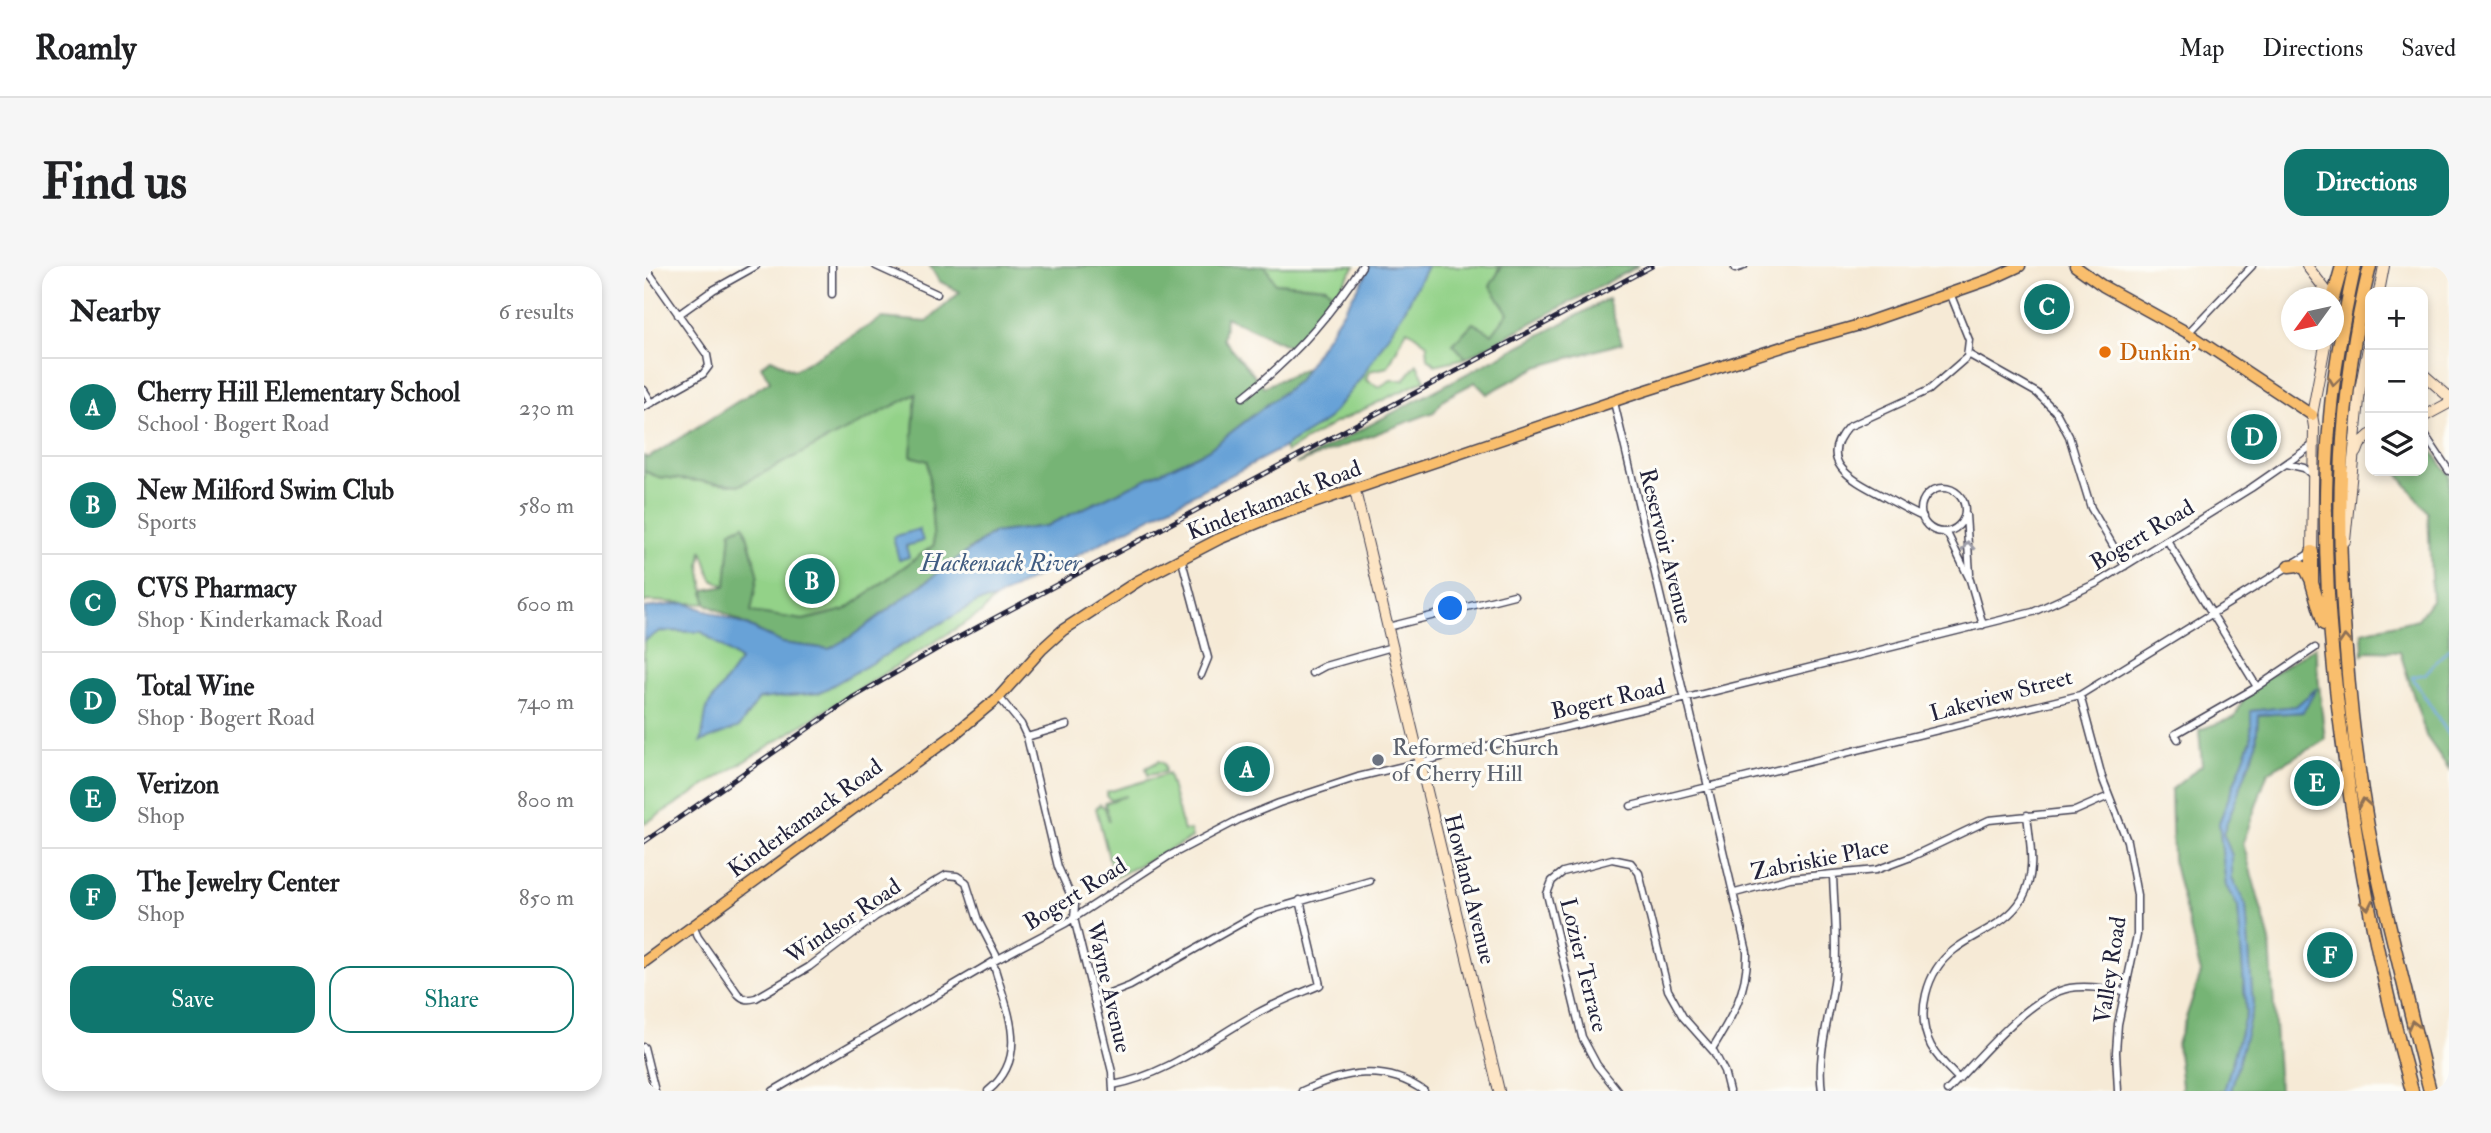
<!DOCTYPE html>
<meta charset="utf-8">
<style>
:root{--surface:#fff;--page:#f6f6f6;--text:#202124;--muted:#757577;--line:#e0e0e0;--accent:#0f766e}
body{margin:0;font-family:"IM FELL Double Pica",serif;background:var(--page);color:var(--text)}
.controls{position:absolute;right:21px;top:21px;display:grid;overflow:hidden;border-radius:14px;box-shadow:0 4px 10px #0003}
.controls button{width:63px;height:63px;display:grid;place-items:center;padding:0;border:0;border-bottom:2px solid var(--line);background:var(--surface);color:var(--text);font:35px sans-serif}
.compass{position:absolute;left:1637px;top:21px;width:63px;height:63px;border-radius:50%;background:var(--surface);box-shadow:0 4px 10px #0003;rotate:237deg}
.you{position:absolute;left:807px;top:343px;width:24px;height:24px;margin:-18px;border:5px solid #fff;border-radius:50%;background:#1a73e8;box-shadow:0 0 0 10px #1a73e833}
.badge{display:grid;place-items:center;width:46px;height:46px;border-radius:50%;background:var(--accent);color:#fff;font-size:23px;font-weight:700}
.pin{position:absolute;translate:-50% -50%;border:4px solid #fff;box-shadow:0 2px 7px #0006}
.list{margin:0;padding:0;list-style:none}
h2{display:flex;justify-content:space-between;align-items:center;height:91px;margin:0;padding:0 28px;font-size:30px}
h2 small{font-size:23px;font-weight:400;color:var(--muted)}
.list li{display:grid;grid-template-columns:46px 1fr auto;gap:21px;align-items:center;box-sizing:border-box;height:98px;padding:0 28px;border-top:2px solid var(--line)}
.list b{display:block;font-size:26px;white-space:nowrap}
.list p{margin:0;font-size:23px;white-space:nowrap;color:var(--muted)}
.list em{font-size:23px;font-style:normal;color:var(--muted)}
.actions{display:flex;gap:14px;padding:21px 28px}
.actions a{flex:1;padding:16px 0;border:2px solid var(--accent);border-radius:21px;text-align:center;font-size:24px;color:var(--accent)}
.actions .main{background:var(--accent);color:#fff}
.icon{flex:none;width:38px;height:38px;fill:none;stroke:currentColor;stroke-width:2;stroke-linecap:round;stroke-linejoin:round}
.map{position:relative;flex:none;width:1805px;height:825px;overflow:hidden;border-radius:21px}
header{display:flex;align-items:center;gap:42px;box-sizing:border-box;height:98px;padding:0 35px;background:var(--surface);border-bottom:2px solid var(--line)}
header strong{font-size:33px}
nav{display:flex;gap:38px;margin-inline-start:auto;font-size:24px}
.intro{display:flex;align-items:center;justify-content:space-between;box-sizing:border-box;height:168px;padding:0 42px}
h1{margin:0;font-size:49px}
.button{padding:18px 32px;border-radius:21px;background:var(--accent);color:#fff;font-size:24px;font-weight:700}
main{display:flex;gap:42px;padding:0 42px}
aside{flex:1;background:var(--surface);border-radius:21px;box-shadow:0 4px 10px #0003}
.map>svg:first-child{display:block}
.green{fill:#93d288;stroke:#5a7a62;stroke-width:2}
.forest{fill:#76b474;stroke:#4c6b58;stroke-width:2}
.water{fill:#67a2d7;stroke:#446289;stroke-width:2}
.lines{fill:none;stroke-linecap:round;stroke-linejoin:round}
.stream{stroke:#67a2d7;stroke-width:2.5}
.street-casing{stroke:#424052;stroke-width:9}
.secondary-casing{stroke:#424052;stroke-width:12}
.primary-casing{stroke:#424052;stroke-width:13}
.highway-casing{stroke:#424052;stroke-width:15}
.street{stroke:#fff;stroke-width:6}
.secondary{stroke:#fde5c5;stroke-width:10}
.primary{stroke:#f9be6d;stroke-width:10}
.highway{stroke:#f9be6d;stroke-width:12}
.rail-casing{stroke:#22223b;stroke-width:5}
.rail{stroke:#fdfcf7;stroke-width:2.5;stroke-dasharray:8;stroke-linecap:butt}
.oneway{stroke:#8e7054}
.oneway2{stroke:#9c9ca7}
.food-dot{fill:#e8710a;stroke:#fdfcf7;stroke-width:2.5}
.worship-dot{fill:#6b7280;stroke:#fdfcf7;stroke-width:2.5}
.labels{text-anchor:middle;dominant-baseline:central;stroke-width:6;stroke-linejoin:round;paint-order:stroke}
.food-label{font-size:23px;fill:#c56008;stroke:#fdfcf7;text-anchor:start}
.street-label{font-size:23px;fill:#22223b;stroke:#fdfcf7}
.worship-label{font-size:23px;fill:#5b616d;stroke:#fdfcf7;text-anchor:start}
.water-label{font-size:24px;font-style:italic;fill:#415c81;stroke:#fdfcf7}
</style>
<header>
<strong>Roamly</strong>
<nav><a>Map</a><a>Directions</a><a>Saved</a></nav>
</header>
<div class="intro"><h1>Find us</h1><a class="button">Directions</a></div>
<main>
<aside>
<h2>Nearby<small>6 results</small></h2>
<ul class="list">
<li><span class="badge">A</span><div><b>Cherry Hill Elementary School</b><p>School · Bogert Road</p></div><em>230 m</em></li>
<li><span class="badge">B</span><div><b>New Milford Swim Club</b><p>Sports</p></div><em>580 m</em></li>
<li><span class="badge">C</span><div><b>CVS Pharmacy</b><p>Shop · Kinderkamack Road</p></div><em>600 m</em></li>
<li><span class="badge">D</span><div><b>Total Wine</b><p>Shop · Bogert Road</p></div><em>740 m</em></li>
<li><span class="badge">E</span><div><b>Verizon</b><p>Shop</p></div><em>800 m</em></li>
<li><span class="badge">F</span><div><b>The Jewelry Center</b><p>Shop</p></div><em>850 m</em></li>
</ul>
<div class="actions"><a class="main">Save</a><a>Share</a></div>
</aside>
<div class="map">
<svg width="1805" height="825" viewBox="0 0 1805 825">
<rect width="100%" height="100%" fill="#fdfcf7"/>
<filter id="ink" filterUnits="userSpaceOnUse"><feTurbulence type="fractalNoise" baseFrequency=".0143" numOctaves="2"/><feDisplacementMap in="SourceGraphic" scale="14" xChannelSelector="R" yChannelSelector="G"/><feConvolveMatrix kernelMatrix="1 2 1 2 8 2 1 2 1" color-interpolation-filters="sRGB"/></filter>
<filter id="wash" filterUnits="userSpaceOnUse"><feTurbulence type="fractalNoise" baseFrequency=".00686" numOctaves="4" result="noise"/><feDisplacementMap in="SourceGraphic" scale="28" xChannelSelector="R" yChannelSelector="G"/><feGaussianBlur stdDeviation="1.57" result="paint"/><feColorMatrix in="noise" values="0 0 0 0 0 0 0 0 0 0 0 0 0 0 0 0 0 1.4 0 .05"/><feComposite in="paint" operator="in"/></filter>
<g filter="url(#wash)">
<rect width="100%" height="100%" fill="#f6ead6"/>
<!-- green -->
<path class="green" d="M621 0H711L690 30 682 21 631 17Z
M783 0H858L854 3 864 47 848 68 829 57 809 78 822 92 791 99 784 92 783 78 763 63 744 101 725 105 722 114 735 121 747 114H760L773 98 781 114 691 157 642 186 640 181 682 155 717 112 760 45Z
M272 127 267 190 284 195 290 279 201 344 159 354 106 346 114 307 100 259 87 265 82 320 68 314 58 284 56 299 62 338 3 335 0 337V205L15 211 96 219Z
M350 333 337 347 0 558V375L16 365 58 366 96 395 63 441 95 461 115 433 175 427 334 336Z
M515 495 520 498 521 506 504 509 502 502Z
M524 508 540 565 546 564 548 572 470 612 452 542 456 538 461 542 465 555 461 537 482 530 467 534 463 531V526Z"/>
<!-- forest -->
<path class="forest" d="M286 0H621L631 17 682 21 690 30 646 81 582 51 579 73 620 121 662 102 654 115 564 184 402 260 348 267 208 370 185 383 138 377 62 338 60 324 82 320 87 265 100 259 114 307 107 346 159 354 201 344 290 279 284 195 267 190 272 128 96 219 14 211 0 205V190L4 192 126 115 117 100 127 93 150 104 238 52 283 56 316 26 295 15Z
M858 0H994L822 92 809 78 829 57 848 68 864 47 846 20Z
M964 33 978 77 893 101 843 128 831 116 801 132 790 146 652 198Z
M1779 172 1805 209V503L1782 470 1756 386 1724 385 1719 389 1718 366 1774 353 1788 334 1784 247 1752 205H1779Z
M1671 381 1681 474 1624 506 1599 577 1626 675 1635 825H1587L1609 740 1602 640 1588 613V590L1579 567 1612 480 1614 449 1659 446 1671 424 1652 440 1607 445V474L1575 557 1582 620 1594 641 1602 748 1580 825H1536L1538 820 1533 778 1557 707 1529 594 1527 524 1558 499 1555 464 1591 451 1604 423Z"/>
<!-- water -->
<path class="water" d="M725 0H783L760 45 717 112 682 155 635 184 350 333 334 336 175 427 115 433 95 461 57 476 63 441 96 395 58 366 16 365 0 375 1 342 42 337 104 360 138 377 185 383 208 370 349 267 402 260 564 184 654 115 721 11Z
M275 263 279 275 262 280 265 291 255 294 249 271Z
M184 306 185 321 175 322 176 334H162L161 323 152 324 151 308Z
M1673 422 1659 446 1614 449 1612 480 1579 567 1588 590V613L1602 639 1609 740 1587 825H1580L1602 748 1594 641 1582 620 1575 557 1607 474V445L1652 440Z"/>
<g class="lines">
<!-- stream -->
<path class="stream" d="M1805 382 1781 408 1768 411 1805 469"/>
</g>
</g>
<g filter="url(#ink)">
<g class="lines">
<!-- street casing -->
<g class="street-casing">
<path id="street" d="M232 0 293 28
M1091 3 1100 0
M0 4 6 8 63 89 65 100 59 108 0 141
M188 28V0
M34 49 69 24 112 0
M1544 67 1608 0
M1324 88 1393 127 1412 146 1425 170 1447 242 1481 300
M0 124 8 137
M599 131C647 94 685 51 718 0
M970 136 1041 433
M1779 166 1805 205
M1643 198 1660 202 1669 210
M1277 244a22 22 0 1 1 44 0a22 22 0 1 1-44 0Z
M1322 249 1326 308
M1279 251C1265 245 1252 237 1239 230 1211 215 1171 197 1204 161L1285 124 1323 91 1325 74 1306 27
M1299 266 1304 269 1326 314 1339 359
M1523 274 1613 421
M537 291 564 392 557 409
M744 361 870 329
M668 407 681 400 748 381
M1436 429 1458 511 1483 575 1493 629V669L1474 758 1472 786 1474 825
M355 431 377 458 383 471 414 601 431 639 430 652 468 806 469 825
M1043 432 1103 686C1104 725 1088 751 1068 783
M383 471 423 459
M1534 473 1531 468 1613 421 1671 382
M987 540 1436 429 1668 286
M1091 627 1146 612 1232 604 1267 591 1345 554 1431 545 1465 530
M49 660 54 671 94 728C100 734 104 734 112 732L165 701 231 651 302 609 313 610 322 616 334 654 354 693
M450 734 486 720 613 648 726 615
M0 781 11 825
M1315 813C1305 803 1294 793 1287 780 1271 749 1282 705 1310 684 1333 666 1362 659 1378 633 1393 607 1386 577 1383 549
M469 819C523 809 565 774 612 748 633 736 655 728 676 719L656 634
M129 825 354 693 422 657 525 590 596 553 635 537 714 511 1043 432 1389 346 1453 317 1607 222 1669 179
M344 825C388 789 361 741 349 696
M658 825C699 806 740 797 780 825
M974 825 953 799 938 771 903 628 908 615 919 606 968 593 987 597 995 607 1024 724 1039 751 1070 786 1080 805 1085 825
M1178 825C1172 786 1188 745 1191 707 1194 674 1190 641 1189 609
M1303 825C1334 794 1384 730 1426 722 1444 719 1463 723 1480 725"/>
</g>
<!-- secondary casing -->
<g class="secondary-casing">
<path id="secondary" d="M1663 0 1688 32
M1735 26 1740 0
M1779 108 1805 131
M1779 151 1805 137
M1713 186 1716 178 1726 169
M711 225 855 825
M1701 275 1716 124 1726 71
M1668 286 1670 161 1668 149 1682 74"/>
</g>
<!-- primary casing -->
<g class="primary-casing">
<path id="primary" d="M1431 0 1459 20 1544 67 1668 149
M0 696 307 471 355 431 398 383 419 364 494 315 575 273 628 251 997 126 1154 76 1212 60 1350 12 1376 0"/>
</g>
<!-- highway casing -->
<g class="highway-casing">
<path id="highway" d="M1711 0C1700 50 1690 100 1686 151 1676 266 1685 380 1701 494 1716 606 1738 716 1768 825
M1726 0C1694 131 1691 250 1702 384 1708 464 1719 546 1737 624 1753 691 1769 758 1786 825
M1689 32 1698 0
M1668 286V317L1680 358
M1645 300 1654 299 1662 303 1668 315"/>
</g>
<!-- street -->
<use href="#street" class="street"/>
<!-- secondary -->
<use href="#secondary" class="secondary"/>
<!-- primary -->
<use href="#primary" class="primary"/>
<!-- highway -->
<use href="#highway" class="highway"/>
<!-- rail casing -->
<g class="rail-casing">
<path id="rail" d="M0 576 208 432 291 384 1008 0"/>
</g>
<!-- rail -->
<use href="#rail" class="rail"/>
</g>
<!-- one-way arrows -->
<defs><path id="oneway-chevron" d="M-2-3.5L2.5 0L-2 3.5" fill="none" stroke-width="1.6" stroke-linecap="round" stroke-linejoin="round" transform="scale(1.75)"/></defs>
<g class="oneway">
<use href="#oneway-chevron" transform="translate(1690 115) rotate(97)"/>
<use href="#oneway-chevron" transform="translate(1701 374) rotate(-94)"/>
<use href="#oneway-chevron" transform="translate(1720 537) rotate(-100)"/>
<use href="#oneway-chevron" transform="translate(1723 639) rotate(78)"/>
<use href="#oneway-chevron" transform="translate(1769 759) rotate(-104)"/>
</g>
<use class="oneway2" href="#oneway-chevron" transform="translate(1324 280) rotate(-94)"/>
</g>
<!-- markers -->
<circle class="food-dot" cx="1461" cy="86" r="7"/>
<circle class="worship-dot" cx="734" cy="494" r="7"/>
<g class="labels">
<!-- food labels -->
<g class="food-label">
<text x="1475" y="86">Dunkin'</text>
</g>
<!-- street labels -->
<g class="street-label">
<text transform="translate(630 234) rotate(-21)">Kinderkamack Road</text>
<text transform="translate(1498 269) rotate(-31)">Bogert Road</text>
<text transform="translate(1022 280) rotate(76)">Reservoir Avenue</text>
<text transform="translate(1357 429) rotate(-15)">Lakeview Street</text>
<text transform="translate(964 433) rotate(-13)">Bogert Road</text>
<text transform="translate(161 552) rotate(-36)">Kinderkamack Road</text>
<text transform="translate(1176 593) rotate(-11)">Zabriskie Place</text>
<text transform="translate(826 623) rotate(76)">Howland Avenue</text>
<text transform="translate(431 628) rotate(-32)">Bogert Road</text>
<text transform="translate(199 655) rotate(-34)">Windsor Road</text>
<text transform="translate(940 699) rotate(76)">Lozier Terrace</text>
<text transform="translate(1466 704) rotate(-81)">Valley Road</text>
<text transform="translate(465 721) rotate(77)">Wayne Avenue</text>
</g>
<!-- worship labels -->
<g class="worship-label">
<text x="748" y="481">Reformed Church<tspan x="748" dy="26">of Cherry Hill</tspan></text>
</g>
<!-- water labels -->
<g class="water-label">
<text x="357" y="297">Hackensack River</text>
</g>
</g>
</svg>
<div class="controls">
<button>+</button>
<button>−</button>
<button><svg class="icon" aria-label="layers" viewBox="0 0 24 24"><path d="M12 4l9 5-9 5-9-5zM3 14l9 5 9-5"/></svg></button>
</div>
<svg class="compass" viewBox="-18 -18 36 36"><path d="M0-13l5 13h-10z" fill="#e53935"/><path d="M0 13l5-13h-10z" fill="#757577"/></svg>
<div class="you"></div>
<div class="pin badge" style="left:603px;top:503px">A</div>
<div class="pin badge" style="left:168px;top:315px">B</div>
<div class="pin badge" style="left:1403px;top:41px">C</div>
<div class="pin badge" style="left:1610px;top:171px">D</div>
<div class="pin badge" style="left:1673px;top:517px">E</div>
<div class="pin badge" style="left:1686px;top:689px">F</div>
</div>
</main>
